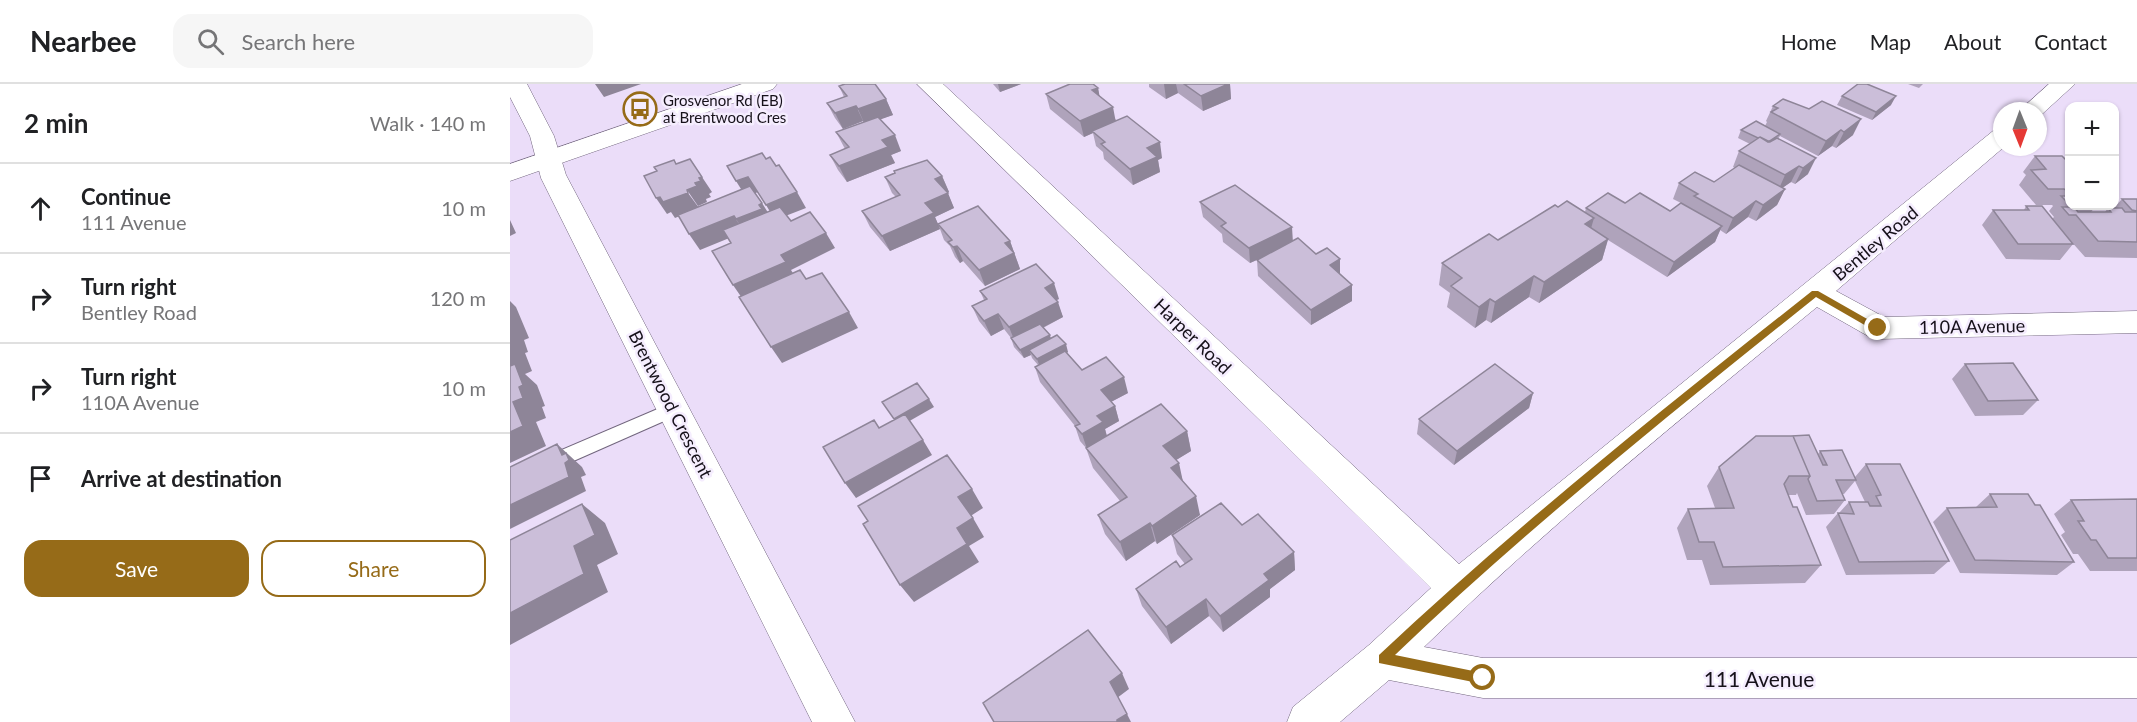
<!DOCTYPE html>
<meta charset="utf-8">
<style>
:root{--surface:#fff;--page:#f6f6f6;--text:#202124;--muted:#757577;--line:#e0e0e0;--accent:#966b18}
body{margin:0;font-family:Lato,sans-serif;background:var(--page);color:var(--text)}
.controls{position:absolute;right:18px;top:18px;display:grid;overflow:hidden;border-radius:12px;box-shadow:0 2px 4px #0004}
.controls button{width:54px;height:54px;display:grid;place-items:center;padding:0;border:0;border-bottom:2px solid var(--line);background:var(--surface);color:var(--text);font:30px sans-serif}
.compass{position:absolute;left:1483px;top:18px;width:54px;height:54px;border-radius:50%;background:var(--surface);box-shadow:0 2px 4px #0004;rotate:179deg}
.stop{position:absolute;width:18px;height:18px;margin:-14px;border:4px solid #966b18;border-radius:50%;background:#fff}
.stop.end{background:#966b18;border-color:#fff;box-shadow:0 2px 6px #0008}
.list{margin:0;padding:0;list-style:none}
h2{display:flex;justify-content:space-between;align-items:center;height:78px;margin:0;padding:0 24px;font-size:26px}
h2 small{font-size:20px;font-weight:400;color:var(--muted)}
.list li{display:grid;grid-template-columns:39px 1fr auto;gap:18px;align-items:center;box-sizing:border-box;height:90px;padding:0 24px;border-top:2px solid var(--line)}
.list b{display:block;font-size:22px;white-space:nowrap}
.list p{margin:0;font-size:20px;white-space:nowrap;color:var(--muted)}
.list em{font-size:20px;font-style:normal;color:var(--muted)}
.actions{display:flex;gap:12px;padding:18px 24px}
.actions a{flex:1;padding:14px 0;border:2px solid var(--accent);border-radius:18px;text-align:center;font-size:21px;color:var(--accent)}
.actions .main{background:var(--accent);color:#fff}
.icon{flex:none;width:33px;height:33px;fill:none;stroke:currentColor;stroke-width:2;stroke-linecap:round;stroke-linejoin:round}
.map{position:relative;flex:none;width:1627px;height:638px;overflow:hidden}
header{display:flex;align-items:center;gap:36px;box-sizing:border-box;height:84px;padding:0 30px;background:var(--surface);border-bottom:2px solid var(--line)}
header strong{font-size:28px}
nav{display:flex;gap:33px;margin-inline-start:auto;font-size:21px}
.search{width:420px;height:54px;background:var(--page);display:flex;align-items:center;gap:15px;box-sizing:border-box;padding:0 21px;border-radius:18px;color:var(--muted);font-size:22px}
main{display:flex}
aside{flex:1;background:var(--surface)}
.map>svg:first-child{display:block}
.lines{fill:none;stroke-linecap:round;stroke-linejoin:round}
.lane-casing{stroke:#71657d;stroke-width:2}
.street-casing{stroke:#71657d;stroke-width:1}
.secondary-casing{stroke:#71657d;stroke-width:1}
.lane{fill:#fff;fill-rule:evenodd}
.street{fill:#fff;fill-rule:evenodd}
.secondary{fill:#fff;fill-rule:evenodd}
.wall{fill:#afa3bb}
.shaded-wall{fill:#8e8598}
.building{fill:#cbbed9;stroke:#8e8598;stroke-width:1.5}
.route{fill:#966b18}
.labels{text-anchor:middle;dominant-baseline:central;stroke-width:5;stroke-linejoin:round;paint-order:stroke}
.far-poi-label{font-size:15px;fill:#16111a;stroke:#f5edfe;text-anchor:start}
.street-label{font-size:18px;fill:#16111a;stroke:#f5edfe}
.near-street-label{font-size:21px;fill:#16111a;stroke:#f5edfe}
</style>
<header>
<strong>Nearbee</strong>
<div class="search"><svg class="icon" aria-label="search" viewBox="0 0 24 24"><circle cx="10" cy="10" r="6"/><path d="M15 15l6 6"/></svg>Search here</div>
<nav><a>Home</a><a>Map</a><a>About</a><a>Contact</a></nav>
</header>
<main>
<aside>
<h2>2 min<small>Walk · 140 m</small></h2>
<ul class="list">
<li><svg class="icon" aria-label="ahead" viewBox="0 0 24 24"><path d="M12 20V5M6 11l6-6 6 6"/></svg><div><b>Continue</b><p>111 Avenue</p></div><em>10 m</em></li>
<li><svg class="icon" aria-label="right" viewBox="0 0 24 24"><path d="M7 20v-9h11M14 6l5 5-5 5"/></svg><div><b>Turn right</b><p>Bentley Road</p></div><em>120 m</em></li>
<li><svg class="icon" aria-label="right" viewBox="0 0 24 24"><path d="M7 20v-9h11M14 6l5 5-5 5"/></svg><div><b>Turn right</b><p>110A Avenue</p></div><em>10 m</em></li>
<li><svg class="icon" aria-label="arrive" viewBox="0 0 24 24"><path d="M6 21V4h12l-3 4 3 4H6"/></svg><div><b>Arrive at destination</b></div></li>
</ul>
<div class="actions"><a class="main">Save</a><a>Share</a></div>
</aside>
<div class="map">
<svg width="1627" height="638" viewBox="0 0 1627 638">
<rect width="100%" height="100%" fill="#ebddf9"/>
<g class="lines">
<!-- lane casing -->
<g class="lane-casing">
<path id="lane" d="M164 318 170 320 173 325 170 330 0 405V388Z"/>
</g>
<!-- street casing -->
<g class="street-casing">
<path id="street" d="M0 0H17L44 52 56 91 345 638H302L31 94 20 52 0 13Z
M407 0H433L949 480 1483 47 1492 45V63H1494L1326 207 1374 233 1627 227V249L1369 255 1358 252 1307 223C1173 333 1038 442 914 563L973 574H1627V614H973L879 596 830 638H777L783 623 859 561 921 504Z
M1539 0H1565L1530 32 1528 27H1509Z"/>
</g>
<!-- secondary casing -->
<g class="secondary-casing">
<path id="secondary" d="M232 0H267L263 5 0 97V80Z"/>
</g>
<!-- lane -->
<use href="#lane" class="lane"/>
<!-- street -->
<use href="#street" class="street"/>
<!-- secondary -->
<use href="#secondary" class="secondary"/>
</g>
<!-- wall -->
<path class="wall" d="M483 0H511L490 8Z
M639 0H720L721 15 693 27 668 9 656 15 639 3Z
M1398 0H1413L1409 4Z
M329 2 376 15 383 31 370 35 391 67 381 71 385 79 337 98 328 86 320 71 335 65 326 48 353 38V37L333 45 325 34 317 19 334 13Z
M588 4 589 12 606 36 652 74 648 76 650 88 623 101 594 75 593 68 586 62 583 49 574 53 540 25 536 10Z
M1332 12 1381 21 1362 36 1327 21Z
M1263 22 1343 51 1326 64 1322 62 1308 72 1270 52 1268 55 1298 90 1285 100 1281 98 1272 104 1275 105 1267 121 1246 137 1238 133 1216 150 1210 146 1205 158 1157 193 1098 156 1092 176 1029 219 1019 213 981 239 976 236 965 244 937 223 940 209 929 201 932 179 988 156 1048 123 1075 128 1076 124 1115 119 1160 127 1171 119 1163 115 1169 99 1204 98 1225 84 1223 83 1229 67 1240 60 1228 54 1231 46 1255 42 1257 38 1256 37Z
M1525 72 1560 80V122H1586L1581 128H1595L1598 124H1604L1612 115H1627V174L1575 173 1552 147 1563 160 1550 176 1496 175 1472 141 1483 126H1514L1516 122 1542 135 1544 133 1539 127 1543 122 1542 121H1526L1509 101 1516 91 1513 88Z
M384 87 432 92 439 108H437L444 124 425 133 428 140 500 157 510 185 475 202 453 177 450 179 445 173 440 162 434 156 430 145 380 167 360 143 352 127 386 113 382 109 375 93 384 90Z
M690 118 782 143V157L806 170 830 175V190L842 217 801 241 748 192 747 176 740 179 713 158 712 150 693 133Z
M470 207 549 215 546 216 553 233 533 244 541 254 558 268 557 269 572 286 618 309 601 318 605 322 609 337 595 345 597 352 677 347 681 367 666 376 673 397 690 431 647 460 645 457 616 477 595 450 588 431 610 417 583 384 576 364 570 357 565 342 530 298 525 283 528 281 522 274 521 271 514 274 504 263 501 254 494 245 481 252 469 237 462 222 474 216Z
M1455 280 1528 316 1513 331 1465 332 1442 295Z
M1023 309 1019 324 944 381 907 350 909 335Z
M1310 367 1345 393 1356 380 1439 477 1424 490 1336 491 1316 443 1328 429H1329L1339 418H1355L1345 397 1334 410H1332L1335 416 1324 430 1296 431 1287 409 1286 411H1278L1283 423 1311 481 1295 499 1200 501 1192 476H1177L1167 444 1178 425 1205 424 1197 402 1209 383 1308 370Z
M1480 410 1525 421 1564 478 1547 491 1450 489 1423 438 1437 424 1466 423Z
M1627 415V487H1580L1568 470H1563L1551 451 1555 448 1544 430 1561 416Z
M732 441 784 468 785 486 760 505V513L713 548 699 532 661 560 632 522 626 505 670 483 675 480 667 470 662 451Z"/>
<!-- shaded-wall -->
<path class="shaded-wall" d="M85 0H131L94 13Z
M488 0H511L490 8Z
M654 0H666L668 9 656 15Z
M718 0H720L721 15 693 27 691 12Z
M588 4 591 19 582 6Z
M1386 12 1381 21 1362 36 1366 28Z
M376 15 383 31 355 41 348 25Z
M346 22 353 37 333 45 325 29Z
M603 23 606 39 582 47 583 49 574 53 570 37Z
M1351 35 1343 51 1326 64 1334 48Z
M1331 46 1322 62 1308 72 1316 57Z
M385 51 391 67 381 71 385 79 337 98 329 82 372 56Z
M650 58 652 74 648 76 650 88 623 101 620 85 637 64Z
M1306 74 1298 90 1285 100 1293 84Z
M180 75 202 108 199 110 201 113 196 115 197 118 188 122 177 106 185 99 189 94Z
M1289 82 1281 98 1268 107 1275 91Z
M432 92 439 108 432 111 425 95Z
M238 93 248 108 236 113 226 97Z
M1275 105 1267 121 1246 137 1253 121Z
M287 108 296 124 265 136 256 121Z
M178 109 189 124 165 134 161 128 157 130 146 114 150 113Z
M438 109 444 124 425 133 430 145 380 167 372 152 415 119Z
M1246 117 1238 133 1216 150 1223 134Z
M252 119 262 135 236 151 226 135Z
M224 132 234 148 190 166 179 150Z
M1084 134 1078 155 1075 140Z
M0 136 6 149 0 152Z
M1212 142 1205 158 1157 193 1164 178Z
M782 143 783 159 740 179 739 164Z
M316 149 325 164 281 186 286 194 234 217 223 201 271 171Z
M1098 155 1092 176 1029 219 1034 198Z
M500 157 510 185 475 202 469 186 495 159Z
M447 162 453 177 450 179 443 163Z
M830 175V190L820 181Z
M1024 192 1019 213 981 239 985 218Z
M544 199 549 215 540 219 535 204Z
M842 201V217L801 241V226Z
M980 215 976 236 965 244 969 223Z
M0 217 6 223 19 254 14 256 18 268 15 269 22 287 15 290 27 301 35 322 32 323 36 334 26 338 36 362 0 379V348L3 318 0 297Z
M548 218 553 233 505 258 499 243Z
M339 228 348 244 272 279 261 263Z
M488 230 494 245 481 252 474 237Z
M540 251 542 260 519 266 521 271 514 274 510 266Z
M556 260 558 268 530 283 527 275Z
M614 293 618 309 595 321 591 306Z
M1023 309 1019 324 944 381 947 367Z
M419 315 424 323 389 343 384 335Z
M605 322 609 337 595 345 597 353 577 365 572 350 587 332Z
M677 347 681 367 658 381 653 362Z
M413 356 422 371 346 414 335 399Z
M47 360 72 383 76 391 71 393 76 407 0 445V421L52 371Z
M669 379 673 398 661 384Z
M462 405 473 424 459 433 448 413Z
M686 412 690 431 647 460 642 442Z
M72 420 95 439 108 470 87 481 98 508 0 561V529L64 462Z
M463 434 474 453 459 462 469 478 404 518 390 501 447 444Z
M640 439 645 457 616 477 610 458Z
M784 468 785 486 760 505V513L713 548 710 532 754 490Z
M696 515 699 532 661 560 656 543Z
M612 589 619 605 607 614 600 598Z
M617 630 621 638H607V636Z"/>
<!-- building -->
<path class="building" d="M335 0H365L376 15 348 25 346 22 325 29 317 19 337 12 329 2Z
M560 0H583L588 4 582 6 603 23 570 37 536 10Z
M674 0H718L691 12Z
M1348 0H1357L1386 12 1366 28 1332 12Z
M1273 15 1299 25 1312 17 1351 35 1334 48 1331 46 1316 57 1261 28 1268 24 1263 22Z
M617 32 650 58 637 64 647 73 620 85 591 60 595 58 582 47Z
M368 33 385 51 372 56 378 63 329 82 320 71 339 63 326 48Z
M1246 37 1270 50 1258 58 1250 53 1248 54 1231 46Z
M1250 53 1260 58 1267 54 1306 74 1293 84 1289 82 1275 91 1229 67Z
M252 69 256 75 260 73 266 82 269 81 287 108 256 121 238 93 226 97 217 82Z
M1525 72H1552L1560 80V109L1554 105H1538L1521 86 1536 85Z
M180 75 192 93 189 94 191 97 185 99 187 102 177 106 178 109 153 118 150 113 146 114 134 92 147 87 144 83 164 76 166 80Z
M417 76 432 92 425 95 438 109 415 119 424 129 372 152 352 127 390 111 375 93 385 89 384 87Z
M1229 81 1275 105 1253 121 1246 117 1223 134 1184 112 1188 110 1169 99 1185 88 1204 98Z
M725 101 782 143 739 164 711 142 716 139 690 118Z
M240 102 252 119 249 121 252 125 226 135 224 132 179 150 168 131Z
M1098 109 1115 119 1130 109 1160 127 1171 119 1212 142 1164 178 1076 124Z
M1551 112H1560V121Z
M1612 115H1627V127L1622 126Z
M1057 117 1084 134 1075 140 1098 155 1034 198 1024 192 985 218 980 215 969 223 941 202 952 194 932 179 979 150 988 156 1045 121 1048 123Z
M468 122 500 157 495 159 504 169 469 186 447 162 443 163 438 158 442 156 428 140Z
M1516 122H1532L1563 160H1508L1483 126H1519Z
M1560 122H1584L1565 124 1568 128H1601L1598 124H1612L1615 128H1627V158L1588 157 1566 131H1559L1552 123H1561Z
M270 123 281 137 300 128 316 149 271 171 276 178 223 201 202 167 221 159 213 146Z
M788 154 806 170 817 164 830 175 820 181 842 201 801 226 747 176Z
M526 180 544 199 535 204 548 218 499 243 488 230 474 237 462 222 477 215 470 207Z
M290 186 296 195 312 189 339 228 261 263 229 213Z
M530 240 540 251 510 266 501 254Z
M547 251 556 260 527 275 519 266Z
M555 267 572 286 596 273 614 293 591 306 605 322 587 332 593 338 572 350 565 342 570 340 525 283Z
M1503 279 1528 316 1478 317 1455 280Z
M5 280 13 301 9 303 13 314 3 318 13 342 0 348V282Z
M985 280 1023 309 947 367 909 335Z
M407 299 419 315 384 335 372 318Z
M651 320 677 347 653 362 669 379 661 384 686 412 642 442 640 439 610 458 588 431 617 413 576 364Z
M395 330 413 356 335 399 313 363 364 336 369 344Z
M1299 351 1313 381H1317L1310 367 1332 366 1346 396H1326L1335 416 1307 417 1298 395 1300 392 1283 352H1281Z
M1246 352H1283L1300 392H1279L1274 400 1283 423H1287L1311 481 1213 483 1204 458H1189L1178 425 1224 424 1209 383Z
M47 360 52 371 56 369 59 376 55 379 59 393 0 421V383Z
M437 371 462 405 448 413 463 434 447 444 457 460 390 501 353 440 358 437 348 422Z
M1356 380H1390L1439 477 1349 478 1328 429 1344 430 1339 418H1358L1360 422H1371L1366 412 1371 411Z
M1480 410H1518L1525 421H1530L1564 478 1465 476 1437 424 1487 423Z
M1627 415V474H1598L1586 456H1581L1568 437H1574L1561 416Z
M711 419 732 441 748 430 784 468 754 490 759 496 710 532 696 515 656 543 626 505 666 477 670 483 682 475 662 451Z
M72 420 85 451 64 462 74 490 0 529V456Z
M578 546 612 589 600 598 617 630 607 636V638H484L473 619Z"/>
<!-- route -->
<path class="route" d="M1302 207H1308L1373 244 1372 247H1365L1306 213C1162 328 1018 444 885 571L973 589 979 594 977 599 973 600 869 579V571C1006 442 1154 324 1302 207Z"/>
<!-- icons -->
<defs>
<g id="bus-ring" transform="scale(1.725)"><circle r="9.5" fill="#f5edfe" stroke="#966b18" stroke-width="1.5"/><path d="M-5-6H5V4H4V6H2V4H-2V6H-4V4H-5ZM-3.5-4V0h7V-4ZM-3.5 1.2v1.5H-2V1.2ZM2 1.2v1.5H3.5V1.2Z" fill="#966b18"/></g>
</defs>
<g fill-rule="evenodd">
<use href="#bus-ring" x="130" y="25"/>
</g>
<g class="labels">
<!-- far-poi labels -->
<g class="far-poi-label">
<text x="153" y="16">Grosvenor Rd (EB)<tspan x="153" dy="17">at Brentwood Cres</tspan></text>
</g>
<!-- street labels -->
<g class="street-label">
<text transform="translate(1365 159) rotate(-40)">Bentley Road</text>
<text transform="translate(1462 242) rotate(-1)">110A Avenue</text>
<text transform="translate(683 252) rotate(44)">Harper Road</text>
<text transform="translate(161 320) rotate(63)">Brentwood Crescent</text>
</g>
<!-- near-street labels -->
<g class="near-street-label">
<text x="1249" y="594">111 Avenue</text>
</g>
</g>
</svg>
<div class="controls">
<button>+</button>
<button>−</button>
</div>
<svg class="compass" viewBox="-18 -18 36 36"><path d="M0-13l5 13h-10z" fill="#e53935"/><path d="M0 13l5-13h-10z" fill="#757577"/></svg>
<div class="stop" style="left:973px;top:594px"></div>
<div class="stop end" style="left:1368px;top:244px"></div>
</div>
</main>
